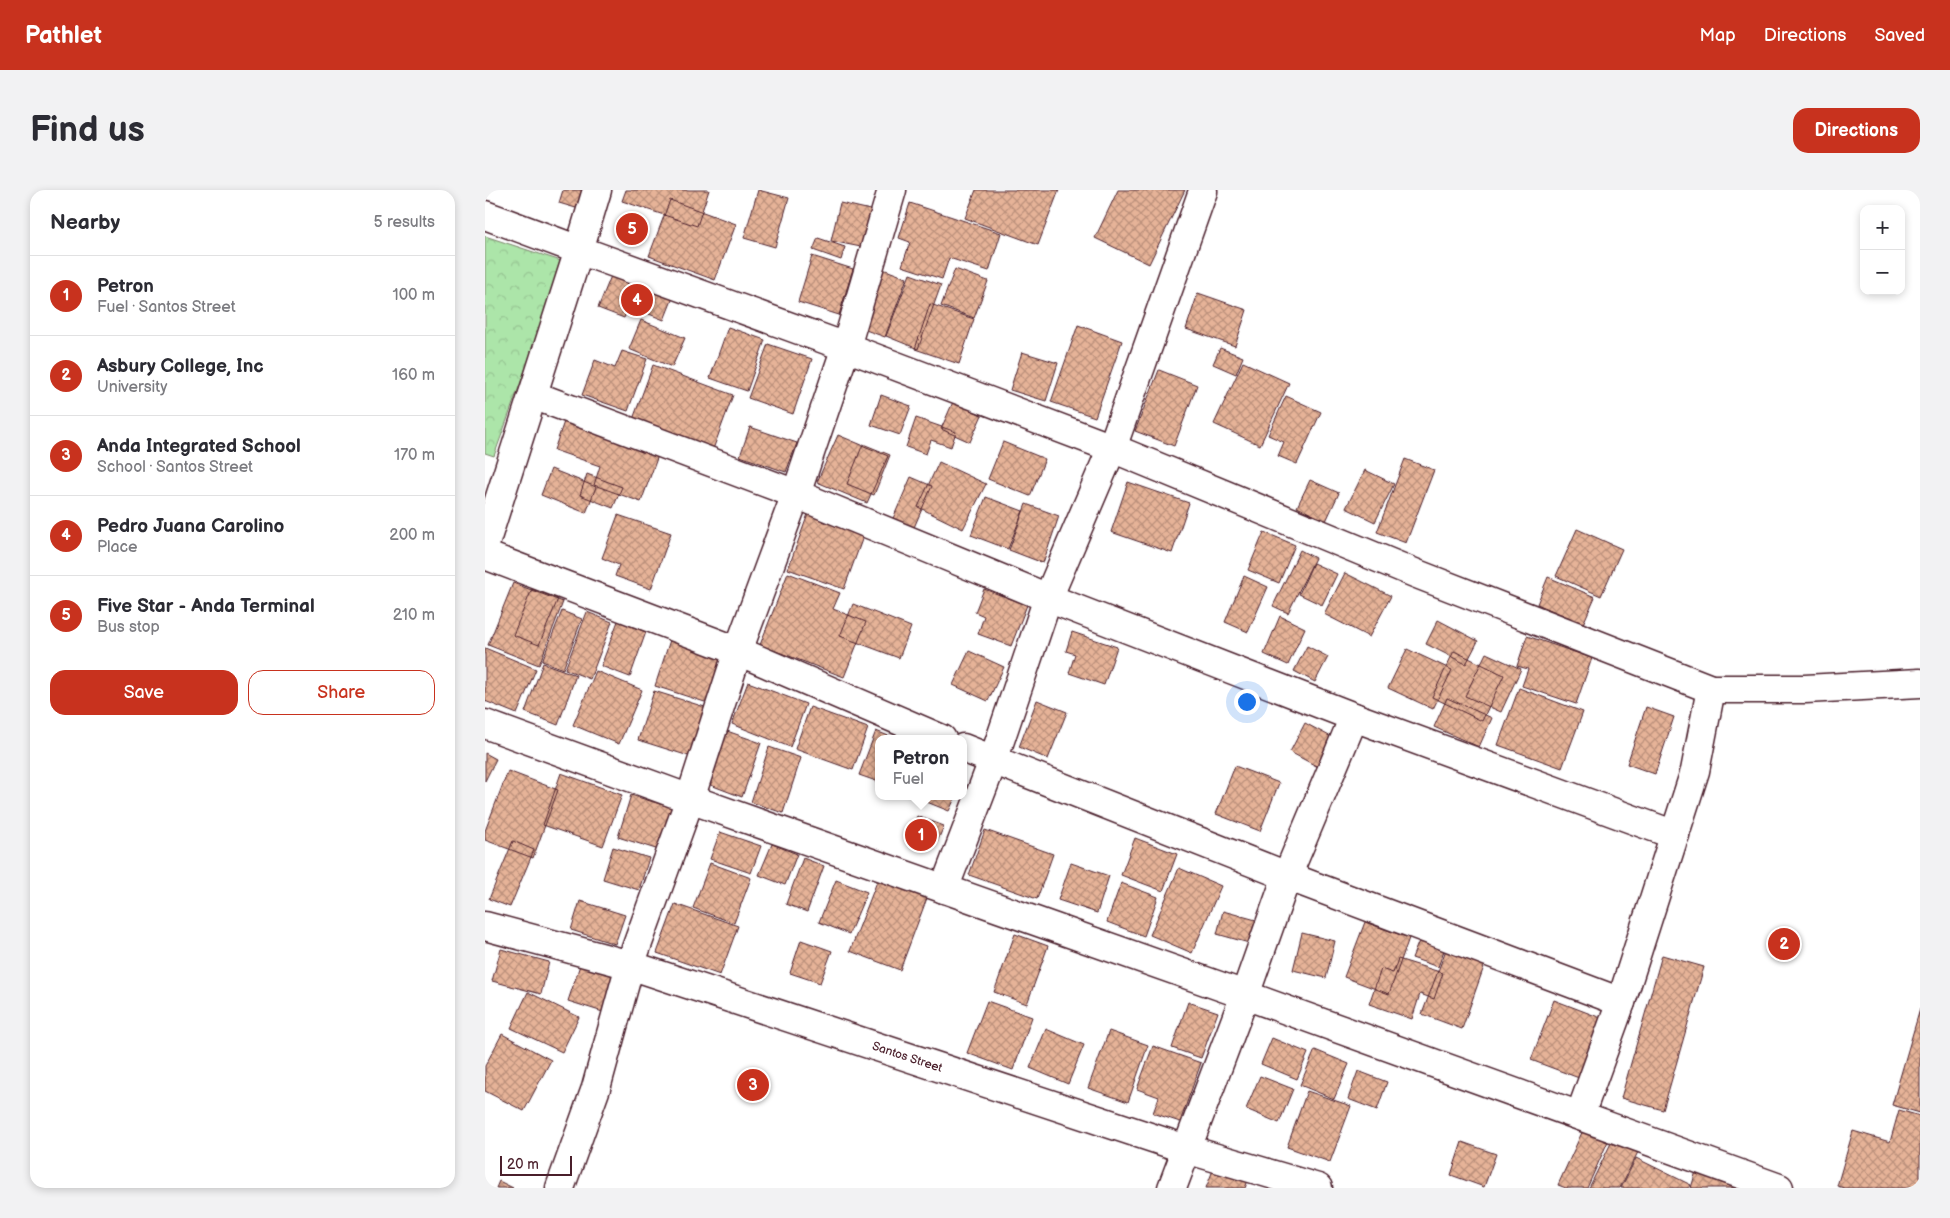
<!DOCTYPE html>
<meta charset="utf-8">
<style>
:root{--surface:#fff;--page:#f2f2f3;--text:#2b2b33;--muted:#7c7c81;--line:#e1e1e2;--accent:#c8321e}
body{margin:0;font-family:"Balsamiq Sans",sans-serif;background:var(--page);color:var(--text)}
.controls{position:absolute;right:15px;top:15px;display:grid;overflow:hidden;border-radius:10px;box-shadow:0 2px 8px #0003}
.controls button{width:45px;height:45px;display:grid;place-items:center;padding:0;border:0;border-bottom:1px solid var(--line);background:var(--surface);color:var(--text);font:25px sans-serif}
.scale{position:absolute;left:15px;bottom:12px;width:72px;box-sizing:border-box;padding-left:5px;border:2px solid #4a1f2b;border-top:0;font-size:14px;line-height:18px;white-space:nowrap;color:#4a1f2b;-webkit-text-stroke:4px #fff;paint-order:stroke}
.you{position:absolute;left:761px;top:511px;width:18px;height:18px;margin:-12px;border:4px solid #fff;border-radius:50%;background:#1a73e8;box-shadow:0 0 0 8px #1a73e833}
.badge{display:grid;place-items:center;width:32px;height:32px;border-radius:50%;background:var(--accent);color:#fff;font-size:16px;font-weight:700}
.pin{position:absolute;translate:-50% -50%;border:2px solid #fff;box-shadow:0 1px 5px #0006}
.popup{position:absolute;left:390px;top:545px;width:92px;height:65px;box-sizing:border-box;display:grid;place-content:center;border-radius:10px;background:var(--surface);filter:drop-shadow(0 1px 4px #0005);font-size:16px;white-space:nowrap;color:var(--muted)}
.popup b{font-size:19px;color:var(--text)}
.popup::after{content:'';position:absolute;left:50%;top:100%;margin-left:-10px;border:10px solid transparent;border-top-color:var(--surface)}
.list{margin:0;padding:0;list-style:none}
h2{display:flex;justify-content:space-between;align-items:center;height:65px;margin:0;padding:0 20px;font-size:21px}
h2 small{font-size:16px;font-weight:400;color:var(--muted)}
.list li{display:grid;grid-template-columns:32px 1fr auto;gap:15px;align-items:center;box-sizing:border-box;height:80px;padding:0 20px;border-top:1px solid var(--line)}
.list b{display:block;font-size:19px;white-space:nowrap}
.list p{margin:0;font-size:16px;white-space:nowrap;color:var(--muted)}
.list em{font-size:16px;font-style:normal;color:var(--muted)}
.actions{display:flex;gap:10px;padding:15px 20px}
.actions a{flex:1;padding:11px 0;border:1px solid var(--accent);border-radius:15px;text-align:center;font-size:18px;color:var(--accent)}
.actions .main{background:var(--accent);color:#fff}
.map{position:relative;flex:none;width:1435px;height:998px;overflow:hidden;border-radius:15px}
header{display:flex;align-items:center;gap:30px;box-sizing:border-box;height:70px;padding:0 25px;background:var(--accent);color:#fff}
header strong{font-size:24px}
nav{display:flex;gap:28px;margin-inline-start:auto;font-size:18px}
.intro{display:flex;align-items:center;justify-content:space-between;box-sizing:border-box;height:120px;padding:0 30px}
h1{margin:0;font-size:35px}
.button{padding:12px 22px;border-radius:15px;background:var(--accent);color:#fff;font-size:18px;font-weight:700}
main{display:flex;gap:30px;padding:0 30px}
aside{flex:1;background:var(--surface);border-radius:15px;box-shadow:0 2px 8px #0003}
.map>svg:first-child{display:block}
.park{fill:url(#park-crowns);stroke:#7b826a}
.building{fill:url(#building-cross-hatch);stroke:#4a1f2b}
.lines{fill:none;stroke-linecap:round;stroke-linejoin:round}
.minor-casing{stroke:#4a1f2b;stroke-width:31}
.major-casing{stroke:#4a1f2b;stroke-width:31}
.minor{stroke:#fff;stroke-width:28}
.major{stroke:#fff;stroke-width:28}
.labels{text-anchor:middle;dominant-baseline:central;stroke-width:4;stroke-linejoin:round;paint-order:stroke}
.street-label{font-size:12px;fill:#4a1f2b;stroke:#fff}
</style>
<header>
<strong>Pathlet</strong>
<nav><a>Map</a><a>Directions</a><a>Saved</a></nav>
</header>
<div class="intro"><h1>Find us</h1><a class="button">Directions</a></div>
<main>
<aside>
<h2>Nearby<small>5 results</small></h2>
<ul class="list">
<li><span class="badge">1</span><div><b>Petron</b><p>Fuel · Santos Street</p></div><em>100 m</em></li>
<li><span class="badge">2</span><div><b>Asbury College, Inc</b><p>University</p></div><em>160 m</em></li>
<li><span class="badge">3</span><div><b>Anda Integrated School</b><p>School · Santos Street</p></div><em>170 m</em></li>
<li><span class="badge">4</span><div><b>Pedro Juana Carolino</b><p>Place</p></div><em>200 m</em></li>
<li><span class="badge">5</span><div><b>Five Star - Anda Terminal</b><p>Bus stop</p></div><em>210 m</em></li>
</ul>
<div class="actions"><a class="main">Save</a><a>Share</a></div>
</aside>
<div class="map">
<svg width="1435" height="998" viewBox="0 0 1435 998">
<defs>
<pattern id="park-crowns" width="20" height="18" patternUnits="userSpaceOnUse" patternTransform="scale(1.25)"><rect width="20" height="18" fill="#ace5a9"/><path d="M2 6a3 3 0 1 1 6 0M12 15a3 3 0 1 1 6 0" fill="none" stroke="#96c492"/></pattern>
<pattern id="building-cross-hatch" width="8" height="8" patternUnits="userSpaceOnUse" patternTransform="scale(1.25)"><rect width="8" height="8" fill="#e6b398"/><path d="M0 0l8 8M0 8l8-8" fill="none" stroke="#bc917c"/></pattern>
</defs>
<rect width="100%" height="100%" fill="#fff"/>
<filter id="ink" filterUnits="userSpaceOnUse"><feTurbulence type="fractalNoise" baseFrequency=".02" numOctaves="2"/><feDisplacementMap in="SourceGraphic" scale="10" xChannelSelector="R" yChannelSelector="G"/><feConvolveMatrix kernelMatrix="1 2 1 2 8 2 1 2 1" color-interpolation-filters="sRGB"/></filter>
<g filter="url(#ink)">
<!-- park -->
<path class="park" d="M0 46 79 72 9 266 0 263Z"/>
<!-- building -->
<path class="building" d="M78 0H107L101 21 74 13Z
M141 0H224L212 36 137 11Z
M273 0 304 8 290 57 259 48Z
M491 0H574L553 55 480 28Z
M633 0H700L664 74 610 48Z
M185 10 251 34 230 90 164 66Z
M355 13 390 21 381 58 346 51Z
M425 13 516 43 504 81 464 68 457 89 417 76 425 52 414 48Z
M333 48 360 57 356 70 328 60Z
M327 66 368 79 354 125 313 112Z
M398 79 422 88 400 147 375 138Z
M470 79 503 91 489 128 456 116Z
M128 81 189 105 179 130 144 116 139 128 113 118Z
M425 84 456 95 433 159 401 146Z
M713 103 762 120 750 156 701 139Z
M445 114 489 129 474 174 430 159Z
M156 130 200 148 187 177 144 159Z
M593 135 637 151 610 227 566 212Z
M243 137 280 150 262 201 225 188Z
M283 154 327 169 308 224 263 208Z
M735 158 758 167 751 184 728 174Z
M137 161 162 169 143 221 97 205 110 170 130 178Z
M537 162 573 173 561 211 525 200Z
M758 172 804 193 775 255 729 234Z
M168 175 248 205 227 262 147 232Z
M674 180 712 195 689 256 650 241Z
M396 205 426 216 415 245 386 235Z
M801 206 836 222 812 274 793 266 799 252 783 245Z
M468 212 497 225 485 252 456 239Z
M81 226 175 260 156 312 109 295 115 276 69 260Z
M431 228 471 242 466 257 446 250 441 264 421 257Z
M265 237 312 253 301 282 255 266Z
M353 245 403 266 382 313 332 292Z
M518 252 560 269 545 306 503 289Z
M378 254 405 265 389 305 362 294Z
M920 269 949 280 921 353 892 342Z
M454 272 501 294 478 339 433 317Z
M66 279 111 297 101 323 56 305Z
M880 280 909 294 890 332 861 318Z
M102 284 137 297 128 318 95 305Z
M426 287 447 296 427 342 406 333Z
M825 290 854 303 841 331 812 317Z
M643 292 704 313 687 363 626 342Z
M501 307 538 321 523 359 486 345Z
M541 314 574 326 558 373 524 360Z
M323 324 379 344 359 399 303 379Z
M133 325 186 343 166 399 130 386 134 375 117 368Z
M1092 339 1137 359 1116 406 1071 386Z
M779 342 810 355 794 393 763 380Z
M815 360 830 368 803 423 788 416Z
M828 373 852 384 837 415 814 404Z
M303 383 355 403 348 419 381 432 359 487 275 455Z
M860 383 906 406 884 447 839 424Z
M759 386 783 397 763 442 740 432Z
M1063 387 1110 407 1098 434 1052 414Z
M28 393 78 412 54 475 3 455Z
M47 399 73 409 54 455 28 445Z
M499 399 542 415 526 456 493 444 499 426 490 422Z
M368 414 426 437 414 468 355 446Z
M77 421 97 429 78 479 57 471Z
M102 422 127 432 105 489 80 479Z
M795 426 820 438 803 475 779 464Z
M953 430 993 451 981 474 941 454Z
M133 431 161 442 145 487 116 476Z
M587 442 632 457 619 495 584 483 590 464 581 461Z
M1042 446 1107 468 1091 514 1037 496 1043 479 1032 476Z
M185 450 241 467 226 514 170 496Z
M822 456 843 467 830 492 809 481Z
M0 458 51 479 32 524 0 511Z
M922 459 967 480 948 519 903 498Z
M484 461 519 477 503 511 468 495Z
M969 461 1019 485 997 531 947 507Z
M1001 463 1036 479 1016 522 980 506Z
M58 473 91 485 73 535 40 522Z
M111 481 157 500 134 554 88 535Z
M263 492 321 514 305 557 247 534Z
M1034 498 1098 522 1077 578 1013 555Z
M169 501 223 518 207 567 153 550Z
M962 508 1007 528 994 557 949 537Z
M552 510 582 522 563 569 534 557Z
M325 517 383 538 368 580 310 559Z
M1161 517 1189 527 1170 584 1142 574Z
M820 533 850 549 835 578 805 562Z
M242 541 276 553 257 607 223 594Z
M391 541 411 549H394V592L374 585Z
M284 557 316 568 298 623 266 612Z
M0 563 11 569 0 591Z
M750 576 794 593 775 641 731 624Z
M23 581 73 600 48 668 0 650V641Z
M76 583 137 605 118 656 58 635Z
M146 605 188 618 174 660 133 647Z
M427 606H471L464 621Z
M432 626 459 636 452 652 426 641Z
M500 640 568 664 552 709 484 685Z
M235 642 276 656 266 683 225 669Z
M650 648 692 664 678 701 636 685Z
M28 651 49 660 25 717 4 709Z
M287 654 312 664 300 695 274 685Z
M128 657 164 668 154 700 118 689Z
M318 668 339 676 322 722 301 714Z
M225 673 266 688 249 733 208 718Z
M586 673 624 686 612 723 573 710Z
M694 678 736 696 707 763 665 745Z
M393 689 442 708 415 780 365 761Z
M351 690 382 702 364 744 334 732Z
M636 693 673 707 659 746 622 732Z
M95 711 140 725 130 754 86 740Z
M190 714 253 736 235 785 172 763Z
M738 721 771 730 764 753 732 744Z
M880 732 924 748 904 804 859 787Z
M817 743 850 751 841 788 808 780Z
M530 744 563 756 542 814 509 802Z
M936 746 961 755 953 777 927 768Z
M316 750 347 761 335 793 305 783Z
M962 757 1001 771 977 839 937 824Z
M16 759 64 772 56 804 7 791Z
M1177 765 1219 777 1178 920 1136 908Z
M913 769 958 783 949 809 935 804 927 829 884 814 896 779 908 783Z
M95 775 133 787 121 823 83 811Z
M43 802 94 827 77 862 26 838Z
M1069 810 1116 828 1094 888 1046 870Z
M502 811 547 827 528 880 482 863Z
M703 812 733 822 716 868 687 858Z
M1435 819V923L1407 915Z
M561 839 599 855 583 894 545 878Z
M624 841 663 855 643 912 603 898Z
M17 844 66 870 39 921 0 901V876Z
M787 848 823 863 812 889 776 874Z
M668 856 716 873 695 932 668 923 674 907 652 899Z
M830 860 864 874 849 909 815 895Z
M873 881 902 892 892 920 863 909Z
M775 886 808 899 794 933 761 919Z
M822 901 866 916 845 972 802 957Z
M1414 920 1435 926V998H1359L1352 996 1368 941 1405 952Z
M1099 938 1124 949 1102 998H1081L1073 995Z
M1128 949 1153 962 1135 998H1104Z
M977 952 1011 964 999 997 966 985Z
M1151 968 1206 995 1204 998H1136Z
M732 970 766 983 760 998H721Z
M1212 978 1260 998H1206Z
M14 991 28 998H11Z"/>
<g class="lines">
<!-- minor casing -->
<g class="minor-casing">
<g id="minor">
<path d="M112 0 94 60 361 157 627 258 932 384 1226 499H1320L1435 493"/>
<path d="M48 205 311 304 563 408 869 527 1190 645"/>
<path d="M0 365 253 461 457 549"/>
<path d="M478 558 802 686 1136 812"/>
<path d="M459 699 508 571 563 408 627 258 718 1"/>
<path d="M0 736 145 775 205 609 253 461 311 304 361 157 407 0"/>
<path d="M1095 925 1136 812 1210 581 1226 499"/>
<path id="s1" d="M75 998 111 898 145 775 701 959 833 998"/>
<path d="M687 998 760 805 802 686 869 527"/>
</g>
</g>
<!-- major casing -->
<g class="major-casing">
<path id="major" d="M0 25 94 60 0 354
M0 534 205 609 760 805 1294 998"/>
</g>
<!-- minor -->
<use href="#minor" class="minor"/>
<!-- major -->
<use href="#major" class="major"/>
</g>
</g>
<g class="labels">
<!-- street labels -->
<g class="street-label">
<text stroke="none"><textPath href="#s1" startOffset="526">Santos Street</textPath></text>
</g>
</g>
</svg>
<div class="controls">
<button>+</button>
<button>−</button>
</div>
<div class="scale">20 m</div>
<div class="you"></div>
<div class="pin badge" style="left:436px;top:645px">1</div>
<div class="popup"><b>Petron</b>Fuel</div>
<div class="pin badge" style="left:1299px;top:754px">2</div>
<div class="pin badge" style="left:268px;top:895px">3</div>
<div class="pin badge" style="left:152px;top:110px">4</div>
<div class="pin badge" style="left:147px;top:39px">5</div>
</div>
</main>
